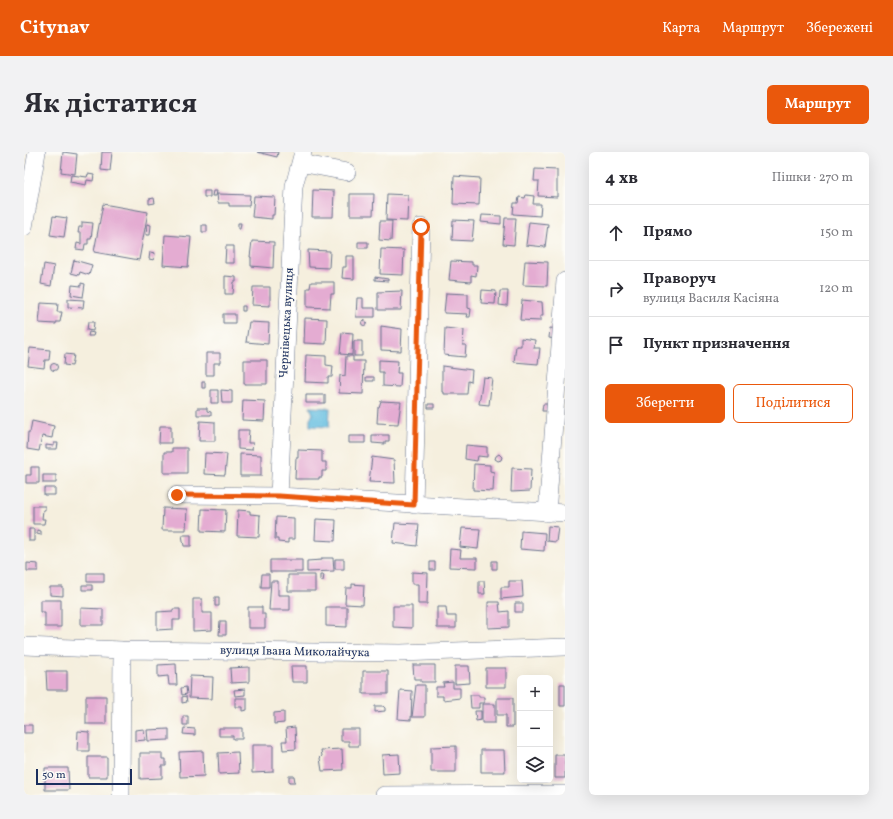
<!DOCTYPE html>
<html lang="uk">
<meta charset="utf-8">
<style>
:root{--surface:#fff;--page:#f2f2f3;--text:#2b2b33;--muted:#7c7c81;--line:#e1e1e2;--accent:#ea580c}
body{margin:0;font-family:Vollkorn,serif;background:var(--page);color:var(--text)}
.controls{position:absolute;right:12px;bottom:12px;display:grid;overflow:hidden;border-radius:6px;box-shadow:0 4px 16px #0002}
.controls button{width:36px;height:36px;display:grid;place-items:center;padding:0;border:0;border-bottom:1px solid var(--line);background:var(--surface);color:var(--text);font:20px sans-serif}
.scale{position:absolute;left:12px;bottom:10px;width:96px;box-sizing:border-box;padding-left:4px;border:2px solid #1b2f5e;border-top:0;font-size:11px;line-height:14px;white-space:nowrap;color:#1b2f5e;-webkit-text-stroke:3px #fdfcf7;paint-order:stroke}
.stop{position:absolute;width:12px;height:12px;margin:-9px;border:3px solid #ea580c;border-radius:50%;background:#fff}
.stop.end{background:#ea580c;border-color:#fff;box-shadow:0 1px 4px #0008}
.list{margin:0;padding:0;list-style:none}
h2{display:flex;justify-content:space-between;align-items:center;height:52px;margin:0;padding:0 16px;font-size:17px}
h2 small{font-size:13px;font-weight:400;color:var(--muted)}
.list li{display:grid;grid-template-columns:26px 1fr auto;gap:12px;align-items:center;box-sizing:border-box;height:56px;padding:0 16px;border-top:1px solid var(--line)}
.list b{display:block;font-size:15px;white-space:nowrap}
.list p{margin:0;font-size:13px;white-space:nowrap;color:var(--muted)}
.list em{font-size:13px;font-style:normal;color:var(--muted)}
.actions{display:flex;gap:8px;padding:12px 16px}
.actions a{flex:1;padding:9px 0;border:1px solid var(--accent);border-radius:6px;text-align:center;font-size:14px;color:var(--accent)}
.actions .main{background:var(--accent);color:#fff}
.icon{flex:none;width:22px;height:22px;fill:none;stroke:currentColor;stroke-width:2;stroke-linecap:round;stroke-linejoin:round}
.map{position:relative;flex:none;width:541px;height:643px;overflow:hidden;border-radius:6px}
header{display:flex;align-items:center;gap:24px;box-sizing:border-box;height:56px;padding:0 20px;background:var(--accent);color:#fff}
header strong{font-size:19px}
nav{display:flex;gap:22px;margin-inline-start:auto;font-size:14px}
.intro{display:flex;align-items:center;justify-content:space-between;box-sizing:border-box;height:96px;padding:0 24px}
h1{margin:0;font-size:28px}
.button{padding:10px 18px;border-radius:6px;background:var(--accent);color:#fff;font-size:14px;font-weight:700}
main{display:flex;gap:24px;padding:0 24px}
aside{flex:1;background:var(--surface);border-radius:6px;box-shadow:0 4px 16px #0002}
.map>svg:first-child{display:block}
.water{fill:#61bcdf;stroke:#3e769e}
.building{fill:#e4acd2}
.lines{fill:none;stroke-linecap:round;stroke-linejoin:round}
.minor-casing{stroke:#67728b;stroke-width:18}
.minor{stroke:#fff;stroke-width:17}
.route{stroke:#ea580c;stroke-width:5}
.labels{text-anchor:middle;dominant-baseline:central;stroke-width:3;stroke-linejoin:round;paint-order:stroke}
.street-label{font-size:12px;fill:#1b2f5e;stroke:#fdfcf7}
</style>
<header>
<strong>Citynav</strong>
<nav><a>Карта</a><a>Маршрут</a><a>Збережені</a></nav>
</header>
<div class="intro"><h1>Як дістатися</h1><a class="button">Маршрут</a></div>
<main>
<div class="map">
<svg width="541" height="643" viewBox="0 0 541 643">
<rect width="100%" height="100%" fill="#fdfcf7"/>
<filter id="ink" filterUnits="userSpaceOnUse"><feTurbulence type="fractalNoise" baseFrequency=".025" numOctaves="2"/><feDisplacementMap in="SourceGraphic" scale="8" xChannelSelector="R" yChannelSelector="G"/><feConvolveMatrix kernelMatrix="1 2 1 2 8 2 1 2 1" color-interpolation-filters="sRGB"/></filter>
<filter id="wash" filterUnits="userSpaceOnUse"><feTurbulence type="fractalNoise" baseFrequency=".012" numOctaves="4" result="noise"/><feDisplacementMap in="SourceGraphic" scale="16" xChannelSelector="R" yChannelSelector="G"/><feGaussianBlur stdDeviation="0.9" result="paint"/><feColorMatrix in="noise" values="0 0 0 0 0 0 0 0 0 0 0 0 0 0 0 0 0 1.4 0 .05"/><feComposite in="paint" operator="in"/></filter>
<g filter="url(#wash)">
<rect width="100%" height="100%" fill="#f5efde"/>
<!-- water -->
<path class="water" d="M286 255 306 256 305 275 286 274V266L289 262Z"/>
<g id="blocks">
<!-- building -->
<path class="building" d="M39 0 53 2 51 22 37 20Z
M78 0H88L86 19 77 18Z
M233 0H254L253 5Z
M511 17 533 18V45L514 44 515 29H510Z
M64 22 70 23 69 29 63 28 62 33 46 30 47 23 63 25Z
M430 24 456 26 455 53 429 52Z
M289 38 310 39 309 65H288Z
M180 39H186V45H180Z
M189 39H193L192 44H188Z
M193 42 226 43 225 54H205V51H194Z
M326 42H350L349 63H326Z
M363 42 384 43 383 69 362 68Z
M502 43 510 44 509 52H517L516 64 489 62 490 51H494L495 45 501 46Z
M230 44 251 45 250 63H248V67L228 65Z
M130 46 131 51 125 52V47Z
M79 52 124 60 115 108 70 100Z
M458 63 477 64V72L457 70Z
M29 64 43 66 40 85 26 83Z
M481 66H492L490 93 479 92Z
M429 68 450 69 448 89 428 88Z
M356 69H368L367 89 355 88Z
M58 70 69 71 67 87H64V92H61L60 98 52 97 53 91 57 92V81H54L55 75H58Z
M505 70 524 72 521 95 502 93Z
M214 71H217L216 77H214Z
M123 72 127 73 126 83H122Z
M178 73H183V80H178Z
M141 83 167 85 164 115 139 113Z
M228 89 250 90 249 116 227 114V105H226Z
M334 90H344V96H334Z
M202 94H210V111H201Z
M357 97 380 98 379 123 356 122Z
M284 98 306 99 305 116 285 115Z
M126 100 131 101 130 108 125 107Z
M322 104H330V127L318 126 319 115H322Z
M50 108 68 113 65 123 56 120 55 123 47 121Z
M427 109 448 110V113H453L452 124 447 123V130L425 128Z
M501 109 524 110 523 134 499 133Z
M20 112 30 114 27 134 17 132Z
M201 124 212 125V130H210L209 142H201Z
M351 125 364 127V129L351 128Z
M287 130H310V142H307L306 156 283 155V136H286Z
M57 131 61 132 59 145 47 143 48 133 57 134Z
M229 135H246V154L228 153Z
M458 138 472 139 471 152 457 151Z
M378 139 377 158H354V140Z
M476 139H484L483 154 475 153Z
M422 141 444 142V156L447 157 446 165H443L444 162 420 161Z
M333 146H339V156H351V165H332Z
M44 147 60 148 59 156 44 155Z
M498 148 518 150 519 164H516V169L496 168Z
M17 151 34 152 33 160H38L36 170H32V172L15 171Z
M218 154H221V159H218Z
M199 162H211V171H199Z
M281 166 303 167 302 192 280 191Z
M337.5 171a2.5 2.5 0 1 1 5 0a2.5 2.5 0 1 1-5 0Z
M64 170H70L69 179 63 178Z
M225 170 245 171 244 192 222 190Z
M357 174 378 177 377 199 357 198Z
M421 176 440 178 439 193H442L441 205 420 203Z
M526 176 533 177 532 187 525 186Z
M65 180 70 181 69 184H64Z
M318 180 329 181 328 203 316 202Z
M497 186 511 188 510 196H516L514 212 490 210 492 194H497Z
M330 189H338V204H330Z
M6 196 26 198 25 208H21L20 216 4 214Z
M182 201H196V211H190V223H182Z
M41 202 50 203 48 214 40 213Z
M282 203 302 204V213L309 214 308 225H304V231L281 230Z
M322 204H329V209H340L339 242 315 241 316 223 321 224Z
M220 208H243V232H220Z
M355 208 374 209 373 221H377L376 235 359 234V220H355Z
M26.5 215a3.5 3.5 0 1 1 7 0a3.5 3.5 0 1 1-7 0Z
M418 214 448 218 447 230 444 229 443 242H420V240H418Z
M342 225H350V229H342Z
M459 225 468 226 465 253 455 252Z
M178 230H181V236H178Z
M187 238H194V251H187Z
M197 238 208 239V251H198Z
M282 243H301V251H282Z
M219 248 241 249 240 269 218 268Z
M357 249 377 250 374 272 353 271 354 255H355Z
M404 252H410V256H404Z
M519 252H523V259H518Z
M173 256H183V259L187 260V263H173Z
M8 269 30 274 28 286 18 284 15 299 3 297 4 280H6Z
M176 269 191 270V289H175Z
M136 274H147V291H135Z
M214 278H225L224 291H229L228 298 214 297Z
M348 283H365V289H361V292L348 291Z
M325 284H341V291H325Z
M30 291H34L33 297H22V293L30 294Z
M442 293 463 295V305L454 304 453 309 441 307Z
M148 296H163V321H140V300H148Z
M274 298 298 299V310H302V319H298V325H295V327H271L272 306H274Z
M181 301 203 302 201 323 180 322Z
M216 302 237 303V324H216Z
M475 302 478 305 477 308 474 309 471 307 472 304Z
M348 305 370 308 371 331 345 330Z
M450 312 466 313V319L470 320 469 339 449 338Z
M7 315H15V331H2V323H7Z
M488 316 507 317 506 339 487 340Z
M19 323H32V331H19Z
M20 336H31V343H20Z
M9 354H21V358H19L18 367H21L20 372H9Z
M139 356 163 357 162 378H138Z
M178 357 202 358 201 380 177 379Z
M214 358 226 359V362L236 363 235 385 213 384Z
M252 365 270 366V387H264V391L254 390V387H251Z
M292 367 312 368 311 389 291 388Z
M371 371 395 372 393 394 369 391Z
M524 374 534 375 532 390 523 389Z
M438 376 456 377 454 397 436 395Z
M5 377H10V389H5Z
M13 378 17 379V383L13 382Z
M497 379 521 381 520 399 496 397Z
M158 383H167V394H160Z
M426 397 437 398 436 406H453V416L425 415Z
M298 406H309L310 419 283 420V409L298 408Z
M311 407H320V417H311Z
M246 408H278V420H246Z
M468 409H473V417H468Z
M406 410H411V418H406Z
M3 411 14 412V419H3Z
M388 420 404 421 403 452H394V432H388Z
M63 421H80V430H63Z
M238 422H245V435H237Z
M264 423H291V439H264Z
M296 423H300L299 429H296Z
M247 429H254V443H266V458H245Z
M455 429H460L461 442H455Z
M485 429H498L499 445 477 447V435H485Z
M328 432 340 433 339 453 321 452 322 436H328Z
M58 433H68V438H58Z
M26 435H39V444L26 443Z
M191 445H195V454H191Z
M169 447H178V461H188V478L169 479Z
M16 448H37V475H21V460H16Z
M464 450H475L476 460 485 459V475L464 476Z
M491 451H499V460H491Z
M369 454H388V476L369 475Z
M224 455H238V462H241V476H224Z
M302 455H323V475L302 474Z
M413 455H422L423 464H432V476H413Z
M57 456 79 457V473H57Z
M149 457H156V468H149V477L133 478V460L149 459Z
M196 469H202V483H195Z
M152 512 153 533H145L144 524 134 525V513Z
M389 513H411V530H397V527H390Z
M267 514H283V530H268Z
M431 514H445L446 531 431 532Z
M225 515V530L207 531 206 516Z
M462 516H482V535H462Z
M22 519H43V538H23Z
M339 519H364V542H339Z
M166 524 189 525 188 547 165 546Z
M429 530V536H436V546L419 548V544H412V535H420L419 531Z
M536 532H541V554H536Z
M392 533H401V565H388Z
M162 535 163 542 158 543 157 536Z
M221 537V543L211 544 210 538Z
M376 538 388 539 387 568 374 567Z
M446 543H455V545H460V551H455V556H447Z
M62 544H82V572H62Z
M162 544 163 550 158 551V545Z
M211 546H223V558L218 559V555H211Z
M473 546H489V575H482V563H473Z
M458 552H471V571H458Z
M351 554H359L361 556V559L351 560Z
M451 559H457V568L452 569Z
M260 560V571L250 572V561Z
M159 564H164V573H159Z
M0 573H8V581H0Z
M271 575 272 597 259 598 258 589H263L262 576Z
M160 576 171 577V583L159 582Z
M195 576H218V587H209V584H195Z
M120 577 121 588 111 589V578Z
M145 577V588L124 589 123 578Z
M317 577H335V594H325V589H317Z
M54 579 65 580V599H53Z
M228 593H249V620L228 621Z
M432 594V620H407V595Z
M318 597 319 618 298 619 296 606 298 604 297 598Z
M457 598H480L481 620H457Z
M179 599 180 624 156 625 155 600Z
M214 600 215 621 195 622 194 601Z
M116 601H138V607H142V614H138V626L116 627Z
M375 602 376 621 359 622 358 603Z
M531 603H541V626H531Z
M64 605H83V625H64Z
M21 616H44L45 638H21Z
M265 624H270L271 630H265Z"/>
</g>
</g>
<g filter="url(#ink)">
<use href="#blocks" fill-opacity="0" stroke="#67728b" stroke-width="1"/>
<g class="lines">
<!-- minor casing -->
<g class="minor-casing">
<path id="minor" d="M276 11 323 20
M0 75 13 0
M153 343 255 344 541 361
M255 344 270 34 279 0
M390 353 397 75
M523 361 541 129
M0 494 98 498 377 501 541 495
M97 643 98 498
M360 643 541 642"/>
</g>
<!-- minor -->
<use href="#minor" class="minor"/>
</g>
</g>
<g class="lines" filter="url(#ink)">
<!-- route -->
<path class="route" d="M153 343 255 344 390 353 397 75"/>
</g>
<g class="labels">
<!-- street labels -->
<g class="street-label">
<text transform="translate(263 171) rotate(-87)">Чернівецька вулиця</text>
<text transform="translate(271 500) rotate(1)">вулиця Івана Миколайчука</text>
</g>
</g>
</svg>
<div class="controls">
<button>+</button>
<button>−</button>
<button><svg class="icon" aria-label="layers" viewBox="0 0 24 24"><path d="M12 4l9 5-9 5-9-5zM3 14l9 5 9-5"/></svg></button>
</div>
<div class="scale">50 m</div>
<div class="stop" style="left:397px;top:75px"></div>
<div class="stop end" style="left:153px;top:343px"></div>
</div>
<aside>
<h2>4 хв<small>Пішки · 270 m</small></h2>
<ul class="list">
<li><svg class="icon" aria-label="ahead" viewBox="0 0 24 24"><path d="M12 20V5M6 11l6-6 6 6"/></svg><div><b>Прямо</b></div><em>150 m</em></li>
<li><svg class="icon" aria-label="right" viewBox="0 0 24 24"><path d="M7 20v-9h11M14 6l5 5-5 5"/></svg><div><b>Праворуч</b><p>вулиця Василя Касіяна</p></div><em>120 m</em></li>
<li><svg class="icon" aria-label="arrive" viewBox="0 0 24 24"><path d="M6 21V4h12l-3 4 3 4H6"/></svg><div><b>Пункт призначення</b></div></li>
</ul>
<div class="actions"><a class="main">Зберегти</a><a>Поділитися</a></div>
</aside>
</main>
